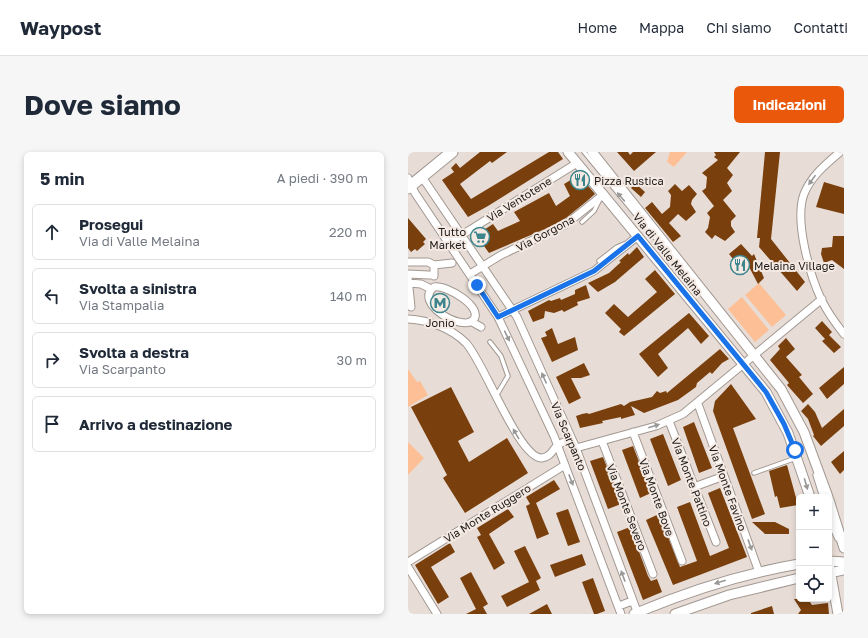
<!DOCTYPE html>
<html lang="it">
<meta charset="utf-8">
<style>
:root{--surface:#fff;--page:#f6f6f7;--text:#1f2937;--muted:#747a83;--line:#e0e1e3;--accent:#ea580c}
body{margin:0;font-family:"Golos Text",sans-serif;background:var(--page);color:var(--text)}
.controls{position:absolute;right:12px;bottom:12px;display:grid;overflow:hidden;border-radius:6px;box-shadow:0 2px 6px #0003}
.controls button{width:36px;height:36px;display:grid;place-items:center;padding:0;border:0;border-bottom:1px solid var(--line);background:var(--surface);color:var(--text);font:20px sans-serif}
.stop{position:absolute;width:12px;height:12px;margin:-9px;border:3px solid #1a73e8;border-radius:50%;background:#fff}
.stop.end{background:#1a73e8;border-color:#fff;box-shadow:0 1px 4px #0008}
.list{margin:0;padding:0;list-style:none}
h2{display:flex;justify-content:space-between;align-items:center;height:52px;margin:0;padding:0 16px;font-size:17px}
h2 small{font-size:13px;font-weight:400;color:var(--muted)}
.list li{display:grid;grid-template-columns:26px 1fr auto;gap:12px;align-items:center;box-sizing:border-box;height:56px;margin:0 8px 8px;padding:0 8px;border:1px solid var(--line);border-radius:6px}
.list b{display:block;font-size:15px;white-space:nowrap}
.list p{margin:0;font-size:13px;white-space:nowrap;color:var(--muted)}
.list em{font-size:13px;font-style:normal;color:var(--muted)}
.icon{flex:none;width:22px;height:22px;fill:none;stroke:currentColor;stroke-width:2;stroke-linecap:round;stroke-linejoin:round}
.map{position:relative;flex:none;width:436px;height:462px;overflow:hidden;border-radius:6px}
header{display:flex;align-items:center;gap:24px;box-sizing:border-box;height:56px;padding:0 20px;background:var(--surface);border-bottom:1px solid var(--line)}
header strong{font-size:19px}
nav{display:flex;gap:22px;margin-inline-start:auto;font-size:14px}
.intro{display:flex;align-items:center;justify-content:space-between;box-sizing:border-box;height:96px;padding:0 24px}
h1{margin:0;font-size:28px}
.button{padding:10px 18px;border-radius:6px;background:var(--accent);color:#fff;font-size:14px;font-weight:700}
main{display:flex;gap:24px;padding:0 24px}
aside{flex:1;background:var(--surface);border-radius:6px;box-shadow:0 2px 6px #0003}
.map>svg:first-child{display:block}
.green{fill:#fdc096}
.building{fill:#793f0d}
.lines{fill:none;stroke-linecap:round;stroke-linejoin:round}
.lane-casing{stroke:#a29892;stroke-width:5.5}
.street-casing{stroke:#a29892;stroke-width:9}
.secondary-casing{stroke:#a29892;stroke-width:11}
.primary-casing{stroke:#a29892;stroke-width:13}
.lane{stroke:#fff;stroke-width:3.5}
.street{stroke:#fff;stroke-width:7}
.secondary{stroke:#fff;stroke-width:9}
.primary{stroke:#fff;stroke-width:11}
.oneway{fill:#999897}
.route{stroke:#1a73e8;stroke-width:5}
.labels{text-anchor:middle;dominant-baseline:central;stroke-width:4;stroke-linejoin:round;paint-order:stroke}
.poi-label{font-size:11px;fill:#1d1917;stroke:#f5eae3;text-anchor:start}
.street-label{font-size:11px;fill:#1d1917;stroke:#f5eae3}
</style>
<header>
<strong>Waypost</strong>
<nav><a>Home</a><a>Mappa</a><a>Chi siamo</a><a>Contatti</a></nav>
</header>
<div class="intro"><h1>Dove siamo</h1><a class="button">Indicazioni</a></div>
<main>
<aside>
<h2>5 min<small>A piedi · 390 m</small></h2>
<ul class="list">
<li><svg class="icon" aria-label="ahead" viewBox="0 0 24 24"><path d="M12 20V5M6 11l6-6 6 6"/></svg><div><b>Prosegui</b><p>Via di Valle Melaina</p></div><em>220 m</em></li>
<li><svg class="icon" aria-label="left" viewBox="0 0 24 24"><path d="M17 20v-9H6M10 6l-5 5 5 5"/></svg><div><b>Svolta a sinistra</b><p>Via Stampalia</p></div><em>140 m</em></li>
<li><svg class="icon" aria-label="right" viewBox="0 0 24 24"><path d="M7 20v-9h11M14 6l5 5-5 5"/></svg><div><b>Svolta a destra</b><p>Via Scarpanto</p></div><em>30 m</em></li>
<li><svg class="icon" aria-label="arrive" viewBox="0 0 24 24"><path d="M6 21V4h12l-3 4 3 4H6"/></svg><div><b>Arrivo a destinazione</b></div></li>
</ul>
</aside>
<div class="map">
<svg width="436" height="462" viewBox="0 0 436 462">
<rect width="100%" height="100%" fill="#e8ddd6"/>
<!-- green -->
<path class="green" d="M262 0H279L266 15 259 10Z
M351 131 378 163 364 175 337 143Z
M334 145 361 178 347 190 320 157Z
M0 217 9 230 12 229 20 243 0 255Z
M0 290 16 306 0 323Z"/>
<!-- building -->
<path class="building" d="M72 0H99L84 11 82 9 52 32 63 47 141 0H150L155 7 80 54 60 65 34 28 46 20 43 16 48 11 52 16Z
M209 0H220L222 3 225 0H248L226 19Z
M306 0H332L319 16 325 23 319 31 324 39 315 48 328 64 323 69V74L327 80 317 89 307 83 304 87 297 80 300 76 302 65 299 61 306 54 294 39 298 36 299 25 294 21 310 8 306 5 308 3Z
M357 0H372L363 87 397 130 389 139 351 95 352 86H349Z
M171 23 187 42 179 49 158 66 144 74 81 101 68 83 85 72 90 79 112 69 106 60 141 41 148 54 162 44 156 32Z
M416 30 436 36V62L408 55Z
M227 31 237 40 233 45 223 36Z
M267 32 274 39 281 33 289 42 284 48 283 52 288 60 278 69 270 62 261 71 273 84 265 90 237 56 244 50 254 62 262 55 263 43 260 39Z
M0 66 18 87 15 90 17 92 9 99 7 97 3 100 0 96Z
M425 84H436V117L424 108 416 111 413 102 414 96 424 95Z
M333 92 344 104 346 102 356 126 350 132 339 111 333 117 321 102Z
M229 95 236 105 207 130 190 140 180 131 201 121 213 110 211 109 220 101 221 103Z
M247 118 267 142 216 184 211 180 213 177 197 161 206 152 220 165 249 140 237 127Z
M178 133 182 146 169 150 170 153 156 160 154 158 146 161 137 159 136 166 125 170 120 159 141 148 143 149 152 146 153 148 167 142V138Z
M281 161 301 184 293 192 280 176 250 202 260 216 250 225 231 202Z
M414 169 424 180 421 183 433 195 426 201 414 189 417 187 407 176Z
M144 176 150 192 167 185 170 198 144 210 133 186 139 184 137 180Z
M378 186 387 197 378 205 394 223 391 225 405 242 395 251 379 233 381 231 362 208 372 197 370 194Z
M312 197 321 207 314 211 304 222 302 220 289 231 288 235 270 248 236 261 223 254 227 263 213 267V265L194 269 195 271 172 276 168 264 174 262 179 261 181 262 213 252 216 254 222 250 244 245 249 239 252 241 258 239 259 241Z
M176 211 182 223 173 226H163L173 246 161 252 148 225Z
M436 215V232L419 247 411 236Z
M323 232 348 267 325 276 357 362 344 367 305 259 307 249Z
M43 235 66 280 50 289 61 310 99 286 120 321 57 361 35 326 39 323 3 255Z
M400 252 407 260 414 276 436 257V274L413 294 405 284 406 283 400 267 393 259Z
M286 270 304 316 291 321 275 275Z
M255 282 273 328 260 334 242 287Z
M225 294 243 341 232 346 214 298Z
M436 299V318L432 322 423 310Z
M195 305 213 352 200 357 182 309Z
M379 313 390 353 372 356 369 344 367 345 361 319Z
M146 328 152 337 128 351 141 382 129 387 118 354 122 352 118 345Z
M312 336 339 405 265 433 238 368 251 362 272 415 289 409 269 355 282 350 302 404 321 396 300 341Z
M100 357 106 365 81 382 97 411 86 418 69 385 73 383 69 376Z
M160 357 172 390 160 394 148 361Z
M344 370H367L381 377V382H357Z
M222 375 240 424 243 429 249 427 254 440 235 448 209 380Z
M42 391 47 400 23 415 41 445 30 452 7 413Z
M117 394 133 426 128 429 132 438 99 455 93 444 121 430 106 399Z
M174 402 178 413 147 425 142 413Z
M63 420 80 452 75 455 79 462H58L68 457 52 426Z
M185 426 197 459 189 462H186L174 430Z
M386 447H400L404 453 420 451 421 462H390L393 458Z
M139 452 144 462H121Z
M364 454 366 462H343V461Z"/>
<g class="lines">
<!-- lane casing -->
<g class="lane-casing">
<path id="lane" d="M176 0 247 86
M174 70 186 59 192 47
M191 109 209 95 216 92
M82 190 93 204 100 224 88 244
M346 321 388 306
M407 323 414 345
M421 369 429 387"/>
</g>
<!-- street casing -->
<g class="street-casing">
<path id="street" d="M432 0C418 12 403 24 396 42 386 69 402 124 414 149 420 161 428 172 436 182
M14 25 109 165 168 296 230 462
M0 26 7 41 90 165 146 284 213 462
M41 91 169 11
M0 110H20L26 113V124
M26 113 44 111
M0 122 21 123
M62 122 93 103 157 73 196 42
M0 126 3 155
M0 131 13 132 23 137
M26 135C38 132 77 156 65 168 54 180 5 151 26 135Z
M90 165 186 119 230 84
M0 167C21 168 43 176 58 191 76 210 111 307 134 306 143 305 144 298 150 293 154 290 160 289 164 287
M64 170 73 175
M290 252 351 420
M261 269 308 390
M225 280 274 409
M194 289 245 422
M168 296 248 274 275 262 414 147
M286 335 316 324
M0 410 157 313
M0 415 29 462
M211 454 224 449"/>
</g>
<!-- secondary casing -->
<g class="secondary-casing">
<path id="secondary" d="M160 0 358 240 380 281 402 345
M184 0 373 237 396 280 420 345
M421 348 436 396
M421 409 436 410
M421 412 430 462
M421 421 436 418
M226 462C280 439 333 422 391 412
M267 462 321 443 391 426"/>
</g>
<!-- primary casing -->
<g class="primary-casing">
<path id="primary" d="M0 36 44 0"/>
</g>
<!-- lane -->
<use href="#lane" class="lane"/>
<!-- street -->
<use href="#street" class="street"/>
<!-- secondary -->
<use href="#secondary" class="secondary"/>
<!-- primary -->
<use href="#primary" class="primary"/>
</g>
<!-- one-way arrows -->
<defs><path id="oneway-solid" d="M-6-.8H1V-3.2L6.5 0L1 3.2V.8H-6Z"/></defs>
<g class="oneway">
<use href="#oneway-solid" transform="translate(404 28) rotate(126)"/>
<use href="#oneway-solid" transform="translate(213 45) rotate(-130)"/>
<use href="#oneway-solid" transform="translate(99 184) rotate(64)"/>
<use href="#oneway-solid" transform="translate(136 226) rotate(-114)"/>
<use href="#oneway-solid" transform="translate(246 274) rotate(-17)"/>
<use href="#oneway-solid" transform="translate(108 282) rotate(-120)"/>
<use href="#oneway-solid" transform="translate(163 328) rotate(69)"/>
<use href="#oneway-solid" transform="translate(398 332) rotate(74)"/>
<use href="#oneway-solid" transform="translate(342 393) rotate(70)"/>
<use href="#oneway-solid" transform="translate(215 424) rotate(-110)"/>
<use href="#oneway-solid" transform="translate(312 430) rotate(163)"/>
</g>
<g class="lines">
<!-- route -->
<path class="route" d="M69 133 90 165 186 119 230 84 358 240 376 272 387 298"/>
</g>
<!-- icons -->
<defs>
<g id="restaurant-ring" transform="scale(1)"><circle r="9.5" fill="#f5eae3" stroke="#3d858d" stroke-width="1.5"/><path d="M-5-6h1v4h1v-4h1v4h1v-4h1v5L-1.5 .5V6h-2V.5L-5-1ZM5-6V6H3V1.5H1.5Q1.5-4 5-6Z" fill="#3d858d"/></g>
<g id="supermarket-ring" transform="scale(1)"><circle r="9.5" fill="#f5eae3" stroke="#3d858d" stroke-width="1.5"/><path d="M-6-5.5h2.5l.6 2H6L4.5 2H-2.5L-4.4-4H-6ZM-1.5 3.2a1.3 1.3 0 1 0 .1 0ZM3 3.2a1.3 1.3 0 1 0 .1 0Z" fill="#3d858d"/></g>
<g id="metro-ring" transform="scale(1)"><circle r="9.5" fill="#f5eae3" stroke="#3d858d" stroke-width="1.5"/><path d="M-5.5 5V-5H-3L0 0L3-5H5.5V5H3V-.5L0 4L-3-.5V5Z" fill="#3d858d"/></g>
</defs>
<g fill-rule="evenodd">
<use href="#restaurant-ring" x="172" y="28"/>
<use href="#supermarket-ring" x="72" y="85"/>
<use href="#restaurant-ring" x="332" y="113"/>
<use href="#metro-ring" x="32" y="151"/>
</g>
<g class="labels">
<!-- poi labels -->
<g class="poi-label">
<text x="186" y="28">Pizza Rustica</text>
<text x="58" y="79" text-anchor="end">Tutto<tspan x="58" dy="13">Market</tspan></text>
<text x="346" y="113">Melaina Village</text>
<text x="32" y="170" text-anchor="middle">Jonio</text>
</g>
<!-- street labels -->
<g class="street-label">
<text transform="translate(111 47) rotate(-32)">Via Ventotene</text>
<text transform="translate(137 81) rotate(-28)">Via Gorgona</text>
<text transform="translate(260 102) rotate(51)">Via di Valle Melaina</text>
<text transform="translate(161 284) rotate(67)">Via Scarpanto</text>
<text transform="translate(284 330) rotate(69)">Via Monte Pattino</text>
<text transform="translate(320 336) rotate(70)">Via Monte Favino</text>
<text transform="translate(249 345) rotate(70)">Via Monte Bove</text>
<text transform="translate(219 355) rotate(69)">Via Monte Severo</text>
<text transform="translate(79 361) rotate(-32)">Via Monte Ruggero</text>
</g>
</g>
</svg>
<div class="controls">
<button>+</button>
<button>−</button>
<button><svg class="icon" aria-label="locate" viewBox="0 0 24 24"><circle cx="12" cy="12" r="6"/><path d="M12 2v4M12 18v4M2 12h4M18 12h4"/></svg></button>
</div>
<div class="stop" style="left:387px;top:298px"></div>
<div class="stop end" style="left:69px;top:133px"></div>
</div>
</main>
